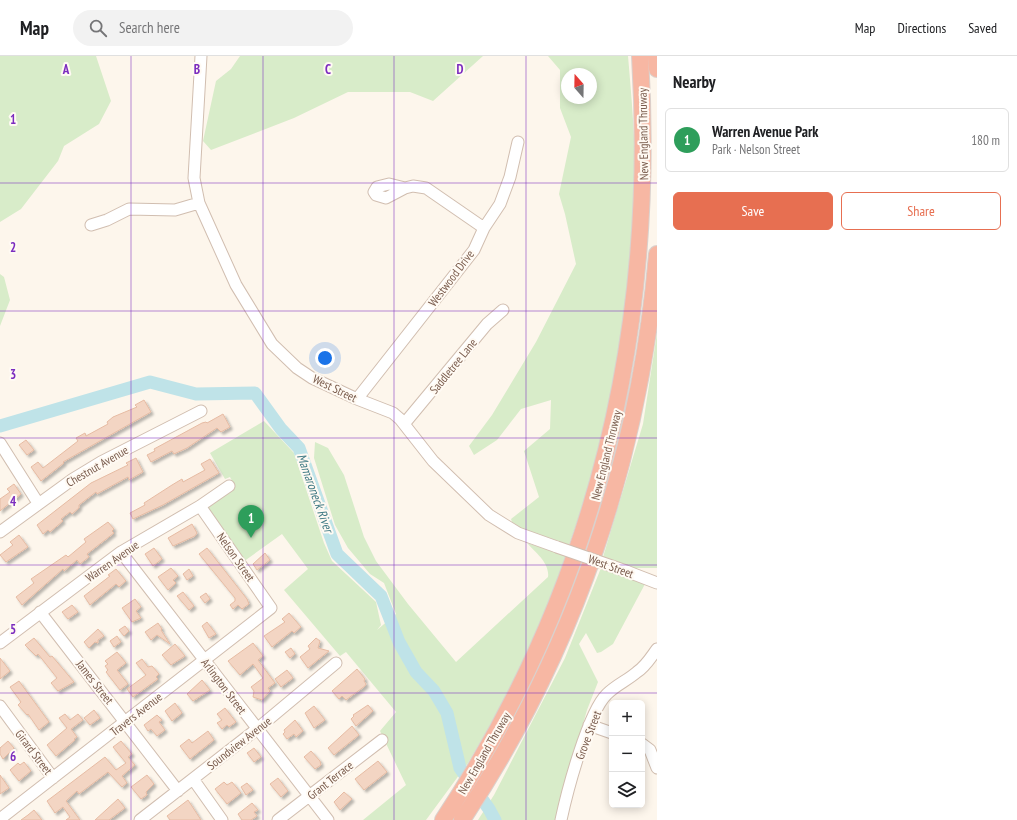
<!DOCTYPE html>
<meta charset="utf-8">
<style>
:root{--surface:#fff;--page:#f2f2f2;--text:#202124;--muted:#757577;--line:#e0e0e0;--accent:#e76f51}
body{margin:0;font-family:"PT Sans Narrow",sans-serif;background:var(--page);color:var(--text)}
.controls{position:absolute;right:12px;bottom:12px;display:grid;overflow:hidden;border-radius:6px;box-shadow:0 2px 10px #0003}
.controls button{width:36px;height:36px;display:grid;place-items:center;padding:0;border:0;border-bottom:1px solid var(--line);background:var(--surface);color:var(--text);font:20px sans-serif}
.compass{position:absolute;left:561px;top:12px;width:36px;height:36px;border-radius:50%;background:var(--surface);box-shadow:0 2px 10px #0003;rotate:340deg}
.you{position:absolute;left:325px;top:302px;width:14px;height:14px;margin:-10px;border:3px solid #fff;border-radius:50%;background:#1a73e8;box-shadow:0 0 0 6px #1a73e833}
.badge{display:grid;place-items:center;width:26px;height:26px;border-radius:50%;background:var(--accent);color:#fff;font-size:13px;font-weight:700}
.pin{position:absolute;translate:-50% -33px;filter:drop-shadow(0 1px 2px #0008)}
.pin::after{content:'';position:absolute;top:21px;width:14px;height:12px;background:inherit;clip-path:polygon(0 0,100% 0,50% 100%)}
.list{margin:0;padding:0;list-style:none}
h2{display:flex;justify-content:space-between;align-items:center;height:52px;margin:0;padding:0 16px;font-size:17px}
h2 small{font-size:13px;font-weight:400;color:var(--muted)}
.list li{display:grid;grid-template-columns:26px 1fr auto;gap:12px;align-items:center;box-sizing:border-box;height:64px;margin:0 8px 8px;padding:0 8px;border:1px solid var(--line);border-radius:6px}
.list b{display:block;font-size:15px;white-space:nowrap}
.list p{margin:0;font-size:13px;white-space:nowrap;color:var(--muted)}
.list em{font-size:13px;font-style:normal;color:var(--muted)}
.actions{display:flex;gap:8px;padding:12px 16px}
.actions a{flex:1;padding:9px 0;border:1px solid var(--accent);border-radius:6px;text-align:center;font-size:14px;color:var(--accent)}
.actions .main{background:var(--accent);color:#fff}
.icon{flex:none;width:22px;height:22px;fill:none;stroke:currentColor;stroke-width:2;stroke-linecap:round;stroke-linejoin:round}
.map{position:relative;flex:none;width:657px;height:764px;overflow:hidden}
header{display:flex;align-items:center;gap:24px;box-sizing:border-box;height:56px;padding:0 20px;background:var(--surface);border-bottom:1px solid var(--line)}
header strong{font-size:19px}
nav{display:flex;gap:22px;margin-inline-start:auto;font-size:14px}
.search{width:280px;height:36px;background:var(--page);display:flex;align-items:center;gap:10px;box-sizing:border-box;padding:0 14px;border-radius:22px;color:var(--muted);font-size:15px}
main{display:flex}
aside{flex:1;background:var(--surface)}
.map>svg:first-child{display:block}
.green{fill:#d8ecc9;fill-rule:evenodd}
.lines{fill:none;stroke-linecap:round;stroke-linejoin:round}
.river{stroke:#bfe3e8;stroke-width:13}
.building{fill:#f3d5c3;stroke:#e6bba3;filter:url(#shadow)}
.minor-casing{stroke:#d1beb0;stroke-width:13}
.highway-casing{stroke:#dad1cd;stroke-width:18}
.minor{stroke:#fff;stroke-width:11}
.highway{stroke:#f7b7a3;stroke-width:16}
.minor-bridge-casing{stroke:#d1beb0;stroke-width:13;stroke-linecap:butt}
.minor-bridge{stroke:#fff;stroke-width:11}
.grid{fill:none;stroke:#7b2cbf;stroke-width:1;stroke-opacity:0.55}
.labels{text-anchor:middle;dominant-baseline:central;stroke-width:4;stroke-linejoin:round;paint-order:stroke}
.street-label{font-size:12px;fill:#7a5c4d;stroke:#fffaf3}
.water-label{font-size:13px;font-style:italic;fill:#437c86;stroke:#fffaf3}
.grid-label{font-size:13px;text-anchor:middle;font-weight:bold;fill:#7b2cbf;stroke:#fffaf3;stroke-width:4;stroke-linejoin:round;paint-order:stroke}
</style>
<header>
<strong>Map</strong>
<div class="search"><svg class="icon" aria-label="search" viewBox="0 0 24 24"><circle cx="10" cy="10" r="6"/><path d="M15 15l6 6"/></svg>Search here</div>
<nav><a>Map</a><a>Directions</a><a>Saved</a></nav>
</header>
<main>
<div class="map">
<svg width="657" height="764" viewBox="0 0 657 764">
<defs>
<filter id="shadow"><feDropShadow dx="2.5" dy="2.5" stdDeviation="1" flood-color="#0004"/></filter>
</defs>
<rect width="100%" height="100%" fill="#fdf6ec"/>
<!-- green -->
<path class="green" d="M0 0H96L111 45 99 68 64 90 58 105 21 153 0 166Z
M240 0H483L433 45 410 36H348L294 62 211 94 203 85 216 25 231 13Z
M548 0H628C632 46 636 93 635 139 635 173 630 208 626 242 615 326 598 409 569 489L547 481 531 479 512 466 511 463 539 441 524 395 550 373 551 344 521 353 497 384 474 399 469 390 492 359 536 286 576 208 565 158 559 138 571 81 560 52V14ZM567 18H591V42H567Z
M0 218 4 221 10 244 0 270Z
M657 277V512H634L603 501 643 368Z
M264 365 294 397 324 487 332 505 376 546 381 569 377 574 396 558 384 527 370 518 348 492 335 469 314 402 315 386 328 392 344 419 364 481 376 505 408 548 456 606 548 521C550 507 535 496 527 487L567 500 521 616 468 707 426 764H363L406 729 380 675 396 656 346 596 340 600 284 534 308 513 282 478 243 506 204 451 235 431 230 421 225 423 210 397Z
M601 512 645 528 613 588 601 596 597 597 586 577 579 588 598 626 587 654 556 764H478L494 739 565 602Z"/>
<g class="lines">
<!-- river -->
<path class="river" d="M0 370 150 326 196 338 255 337 281 373 299 392 337 498 381 540 399 586 416 616 434 635 447 657 460 712 489 753 495 764"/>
</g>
<!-- building -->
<path class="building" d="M144 344 151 356 63 406 64 407 41 425 31 411 38 406 43 412 78 385 76 382 85 377 86 380 108 368 107 366 113 361 137 351 135 349Z
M223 358 230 371 221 376 217 372 187 392 174 398 172 395 151 406 147 399 155 395 154 393 202 367 206 366 207 367Z
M26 384 34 394 27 399 19 389Z
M136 402 143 416 129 424 128 421 97 438 96 436 79 449V452L72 458 70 456 61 463 63 465 50 476 48 474 43 478 37 469 91 427 128 409 126 407Z
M210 403 219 417 163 449 133 463 130 457 145 449 144 447 172 429 182 423 183 426 205 414 201 408Z
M14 428 21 438 0 455V443L10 436 7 433Z
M108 466 114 473 112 475 114 477 87 498 89 501 80 508 77 504 64 515 63 513 22 549 16 541 34 527 31 523 66 499 68 501 86 486 84 483Z
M192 468 197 477 195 480 173 490 168 482Z
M19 479 28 491 6 506 0 499 13 489 10 486Z
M154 492 162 503 153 510 145 498Z
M207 492 247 543 249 548 242 553 238 549 233 553 230 549 235 545V542L199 498Z
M265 497 270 504 257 514 253 508Z
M171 512 178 520 173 524 176 527 168 534 158 521Z
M116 513 126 525 119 531 116 528 90 549 84 540 110 520 108 519Z
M189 513 193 520 187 524 183 518Z
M183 536 194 550 189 554 177 540Z
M206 537 210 543 205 547 200 541Z
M135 543 141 551 136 555 141 562 132 566 122 552Z
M72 549 78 556 68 563 62 556Z
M289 557 301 571 294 577 292 575 272 591 264 580 285 566 282 563Z
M207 566 216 578 209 582 202 570Z
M158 567 162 573 161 574 170 588 157 579 151 584 145 576Z
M125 570 129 575 124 580 119 574Z
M98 573 104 580 98 584V587L95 586 89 592 84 586Z
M117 580 121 586 114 591 110 585Z
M34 582 50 601 52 600 74 626 58 635 51 627 57 622 38 598 36 600 25 589Z
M316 582 320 585 318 592 329 595 308 612 300 601 310 593 308 590Z
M253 587 263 600 258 604 275 627 268 632 270 635 262 644 253 641 254 635 251 631 263 622 253 608 240 619 228 605Z
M175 588 185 600 171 609 162 599Z
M291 592 295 598 290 602 285 596Z
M117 596 126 607 117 614 128 628 120 634 106 616 108 614 105 610 108 608 105 605Z
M0 602 10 615 0 623Z
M142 603 148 611 152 610 159 618 156 621 158 623 133 641 127 633 146 619 136 607Z
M357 613 365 623 364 625 366 628 365 630 346 644 342 640 339 643 332 635Z
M287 614 293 622 281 631 275 623Z
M202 624 210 634 193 645 187 638Z
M19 625 49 666 39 674 28 658 27 659 18 649 21 646 10 631Z
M175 647 182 657 172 665 165 655Z
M368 649 373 655 356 670 351 663 354 660 353 659Z
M314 650 325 664 314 672 305 657Z
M225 652 236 666 229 671 227 669 222 673 217 667 222 664 217 658Z
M94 654 100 662 90 669 84 662Z
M65 658 70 664 78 658 83 664 71 673 77 681 74 683 75 684 56 700 47 689 67 672 59 662Z
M157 659 162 664 159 666 165 674 157 680 151 673 148 675 144 669Z
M295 664 303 675 296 681 294 678 287 683 283 678 285 676 284 674Z
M352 670 359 679 334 699 328 692Z
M208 675 214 684 190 703 180 690 189 683 192 687Z
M8 685 14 692 3 703 0 698V692Z
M121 685 132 698 128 701 135 709 122 720 127 727 122 731 108 716 79 738 77 735 66 745 80 764H66L70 761 63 751 55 757 47 745 105 701 116 714 126 707 113 691Z
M254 692 261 701 254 706 247 697Z
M311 695 320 705 321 709 315 713 304 701Z
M378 705 387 716 364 734 355 723Z
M24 706 31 715 19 725 10 714 18 707 20 709Z
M0 719 9 732 0 738Z
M147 719 154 728 146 736 147 739 141 743 131 731Z
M278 722 288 735 281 741 270 728Z
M224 726 227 729 232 726 241 737 227 748 215 733Z
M247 727 253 734 246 739 241 731Z
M344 736 352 743 340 754 334 746Z
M118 743 125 752 109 764H95Z
M188 744 201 764H170L167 760Z
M252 747 258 754 254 756 257 760 251 764H242L238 758Z
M34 754 42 764H21L28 759Z"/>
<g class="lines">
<!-- minor casing -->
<g class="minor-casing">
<path id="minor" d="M201 0 194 122 199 147 236 229 272 288 297 312 312 322 357 343 393 357 400 363 433 405 489 459 518 477 557 491
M389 128 405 132 386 142 376 139 374 136 377 131Z
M405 132 413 130 426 132 484 172
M91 169 107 164 129 153 175 154 199 147
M357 343 474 194 484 172 500 148 510 121 518 86
M404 368 487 268 503 254
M0 387 38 447
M0 476 73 423 101 406 201 355
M121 496 328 764
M626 515 657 527
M40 556 178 735
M0 587 121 496 200 450 229 430
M0 650 53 722
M589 669 612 677
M642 688 650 694 657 712
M193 723 222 764
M0 763 271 552 200 450
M140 764 257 673 336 607
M278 764 382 684
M561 764C567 736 588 656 607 638 616 629 628 624 637 616 646 610 651 601 657 593"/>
</g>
<!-- highway casing -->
<g class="highway-casing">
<path id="highway" d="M656 0 657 13
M443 764C596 532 657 277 640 0
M462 764C575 595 640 399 657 198"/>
</g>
<!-- minor -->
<use href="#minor" class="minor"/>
<!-- highway -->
<use href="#highway" class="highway"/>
<!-- minor-bridge casing -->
<g class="minor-bridge-casing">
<path id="minor-bridge" d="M557 491 626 515"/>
</g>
<!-- minor-bridge -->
<use href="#minor-bridge" class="minor-bridge"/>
</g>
<!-- grid -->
<path class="grid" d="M131 0V764M263 0V764M394 0V764M526 0V764M0 127H657M0 255H657M0 382H657M0 509H657M0 637H657"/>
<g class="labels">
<!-- street labels -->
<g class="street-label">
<text transform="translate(643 78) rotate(-91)">New England Thruway</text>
<text transform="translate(451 222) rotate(-53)">Westwood Drive</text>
<text transform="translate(453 310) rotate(-51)">Saddletree Lane</text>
<text transform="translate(335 332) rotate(26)">West Street</text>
<text transform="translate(606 399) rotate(-76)">New England Thruway</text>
<text transform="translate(97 410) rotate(-30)">Chestnut Avenue</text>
<text transform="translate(236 501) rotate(55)">Nelson Street</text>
<text transform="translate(112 505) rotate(-35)">Warren Avenue</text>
<text transform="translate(611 510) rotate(20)">West Street</text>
<text transform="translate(95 626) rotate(52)">James Street</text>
<text transform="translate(224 630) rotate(53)">Arlington Street</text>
<text transform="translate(136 658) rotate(-38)">Travers Avenue</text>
<text transform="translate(588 679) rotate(-69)">Grove Street</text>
<text transform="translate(239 687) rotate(-38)">Soundview Avenue</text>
<text transform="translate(34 696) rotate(53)">Girard Street</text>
<text transform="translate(484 697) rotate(-60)">New England Thruway</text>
<text transform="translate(330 724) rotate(-38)">Grant Terrace</text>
</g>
<!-- water labels -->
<g class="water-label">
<text transform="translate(315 437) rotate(70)">Mamaroneck River</text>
</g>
</g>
<g class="grid-label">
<text x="66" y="18">A</text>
<text x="197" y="18">B</text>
<text x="328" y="18">C</text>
<text x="460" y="18">D</text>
<text x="13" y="68">1</text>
<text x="13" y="196">2</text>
<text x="13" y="323">3</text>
<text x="13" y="450">4</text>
<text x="13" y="578">5</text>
<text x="13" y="705">6</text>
</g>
</svg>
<div class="controls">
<button>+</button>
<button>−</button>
<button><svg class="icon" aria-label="layers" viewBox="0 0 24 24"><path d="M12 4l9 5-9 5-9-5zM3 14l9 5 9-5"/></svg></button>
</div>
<svg class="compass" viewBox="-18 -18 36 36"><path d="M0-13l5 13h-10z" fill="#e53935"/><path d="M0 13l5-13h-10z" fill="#757577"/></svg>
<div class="you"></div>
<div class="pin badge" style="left:251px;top:482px;background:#2e9e5b">1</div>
</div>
<aside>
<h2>Nearby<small></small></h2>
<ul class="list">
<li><span class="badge" style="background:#2e9e5b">1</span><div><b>Warren Avenue Park</b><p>Park · Nelson Street</p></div><em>180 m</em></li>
</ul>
<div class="actions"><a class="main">Save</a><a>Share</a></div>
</aside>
</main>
